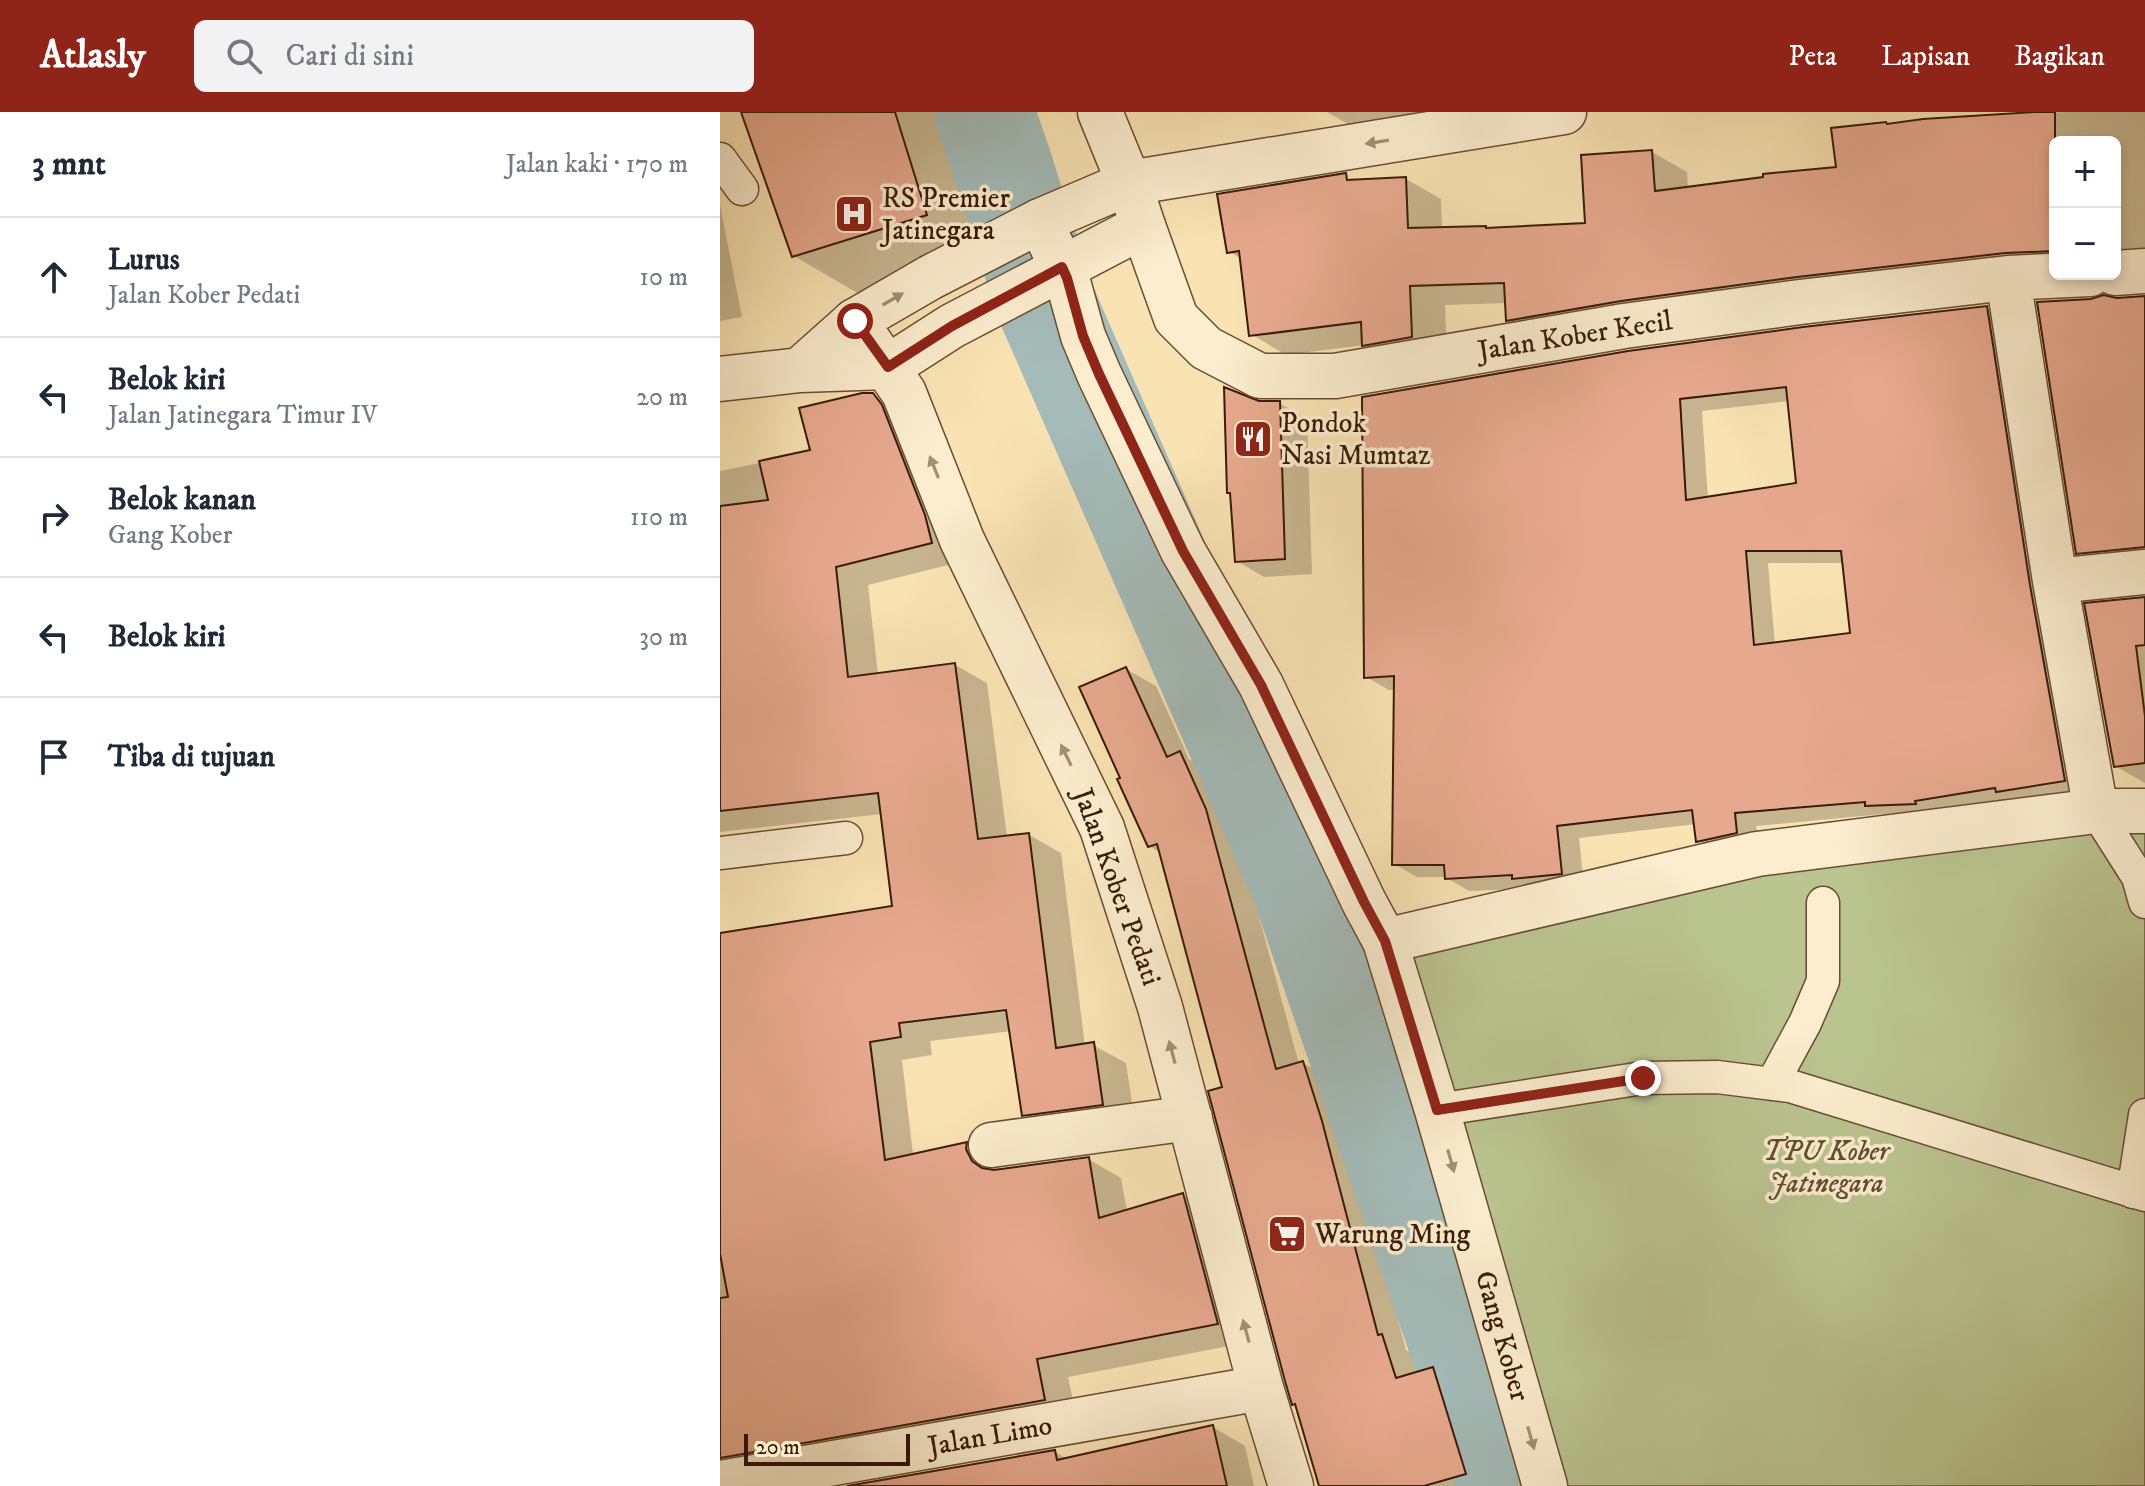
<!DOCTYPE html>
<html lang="id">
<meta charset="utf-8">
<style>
:root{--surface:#fff;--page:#f2f2f3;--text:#1f2937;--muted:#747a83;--line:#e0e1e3;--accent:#8f2418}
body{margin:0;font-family:"IM FELL DW Pica",serif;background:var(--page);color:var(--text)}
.controls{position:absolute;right:24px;top:24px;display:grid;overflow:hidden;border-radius:12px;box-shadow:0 4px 12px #0003}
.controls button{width:72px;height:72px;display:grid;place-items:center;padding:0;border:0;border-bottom:2px solid var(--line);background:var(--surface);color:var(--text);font:40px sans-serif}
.scale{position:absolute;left:24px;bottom:20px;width:166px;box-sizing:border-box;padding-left:8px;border:4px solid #3a1b08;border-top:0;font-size:22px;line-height:28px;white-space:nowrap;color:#3a1b08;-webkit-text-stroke:6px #fbedce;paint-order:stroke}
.stop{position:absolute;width:24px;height:24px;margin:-18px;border:6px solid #8f2418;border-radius:50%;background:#fff}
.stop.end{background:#8f2418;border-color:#fff;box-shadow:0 2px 8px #0008}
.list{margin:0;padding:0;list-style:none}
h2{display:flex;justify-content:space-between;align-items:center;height:104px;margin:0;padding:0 32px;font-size:34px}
h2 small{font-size:26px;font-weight:400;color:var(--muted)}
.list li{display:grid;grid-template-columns:52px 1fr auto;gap:24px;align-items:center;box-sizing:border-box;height:120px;padding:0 32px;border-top:2px solid var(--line)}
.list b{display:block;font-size:30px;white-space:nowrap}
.list p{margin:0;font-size:26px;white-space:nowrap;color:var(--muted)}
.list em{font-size:26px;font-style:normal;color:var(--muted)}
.icon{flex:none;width:44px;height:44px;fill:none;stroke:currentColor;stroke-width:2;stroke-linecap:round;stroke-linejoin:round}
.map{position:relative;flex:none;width:1425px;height:1374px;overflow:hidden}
header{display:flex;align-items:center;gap:48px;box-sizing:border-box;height:112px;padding:0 40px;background:var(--accent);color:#fff}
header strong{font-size:38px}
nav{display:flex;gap:44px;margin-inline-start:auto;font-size:28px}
.search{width:560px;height:72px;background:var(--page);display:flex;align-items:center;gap:20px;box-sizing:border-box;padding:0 28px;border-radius:12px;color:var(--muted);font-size:30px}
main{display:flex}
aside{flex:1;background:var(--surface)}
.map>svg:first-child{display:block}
.green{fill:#bac48f;stroke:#7a704c;stroke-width:2}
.shadow{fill:#0003;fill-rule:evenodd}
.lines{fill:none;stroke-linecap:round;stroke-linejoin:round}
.river{stroke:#a4bbb8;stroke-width:100}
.building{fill:#e7a98e;stroke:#3a1b08;stroke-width:2;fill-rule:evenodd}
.service-casing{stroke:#6a4d33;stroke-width:35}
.minor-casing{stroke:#6a4d33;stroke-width:47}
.tertiary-casing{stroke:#6a4d33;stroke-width:47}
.service{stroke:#fbedce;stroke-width:32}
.minor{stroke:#fbedce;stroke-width:44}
.tertiary{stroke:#fbedce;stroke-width:44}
.oneway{fill:#a48e75}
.route{stroke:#8f2418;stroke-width:10}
.labels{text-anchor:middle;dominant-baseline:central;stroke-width:7;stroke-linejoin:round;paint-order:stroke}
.poi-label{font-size:28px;fill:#3a1b08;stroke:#fbedce;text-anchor:start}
.street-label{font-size:28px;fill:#3a1b08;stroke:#fbedce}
.park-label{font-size:28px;font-style:italic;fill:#604e30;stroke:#fbedce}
</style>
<header>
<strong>Atlasly</strong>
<div class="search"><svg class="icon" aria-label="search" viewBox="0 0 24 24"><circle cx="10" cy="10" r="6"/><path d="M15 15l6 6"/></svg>Cari di sini</div>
<nav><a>Peta</a><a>Lapisan</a><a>Bagikan</a></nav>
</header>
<main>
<aside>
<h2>3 mnt<small>Jalan kaki · 170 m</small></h2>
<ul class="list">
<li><svg class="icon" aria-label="ahead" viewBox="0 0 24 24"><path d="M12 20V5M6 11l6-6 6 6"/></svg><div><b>Lurus</b><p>Jalan Kober Pedati</p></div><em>10 m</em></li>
<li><svg class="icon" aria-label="left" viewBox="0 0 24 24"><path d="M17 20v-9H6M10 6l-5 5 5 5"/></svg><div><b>Belok kiri</b><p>Jalan Jatinegara Timur IV</p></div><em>20 m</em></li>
<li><svg class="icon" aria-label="right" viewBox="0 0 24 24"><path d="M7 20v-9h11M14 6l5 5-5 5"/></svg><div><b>Belok kanan</b><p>Gang Kober</p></div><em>110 m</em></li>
<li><svg class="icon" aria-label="left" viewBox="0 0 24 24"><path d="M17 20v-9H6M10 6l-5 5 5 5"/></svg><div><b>Belok kiri</b></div><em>30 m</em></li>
<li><svg class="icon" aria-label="arrive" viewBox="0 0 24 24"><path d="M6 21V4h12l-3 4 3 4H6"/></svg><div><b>Tiba di tujuan</b></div></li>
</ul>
</aside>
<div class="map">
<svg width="1425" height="1374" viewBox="0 0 1425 1374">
<rect width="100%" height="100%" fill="#f9e3b3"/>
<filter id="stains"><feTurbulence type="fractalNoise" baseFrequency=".0025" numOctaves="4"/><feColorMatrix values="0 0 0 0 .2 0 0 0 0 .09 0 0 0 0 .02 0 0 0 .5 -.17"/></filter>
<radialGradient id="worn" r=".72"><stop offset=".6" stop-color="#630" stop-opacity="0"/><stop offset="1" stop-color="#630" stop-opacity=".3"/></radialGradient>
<!-- green -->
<path class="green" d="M1425 699V1374H825L665 829 1037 742Z"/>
<!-- shadow -->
<path class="shadow" d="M23 0H233L278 145 146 186 74 144Z
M607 0H746L628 12Z
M1345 0H1425V157H1395V30H1335V160L823 228 788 208 787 191 725 193 727 245 678 253 644 233 566 243 531 222 522 147 509 140 686 67 721 87 722 117 765 116 770 118 868 113 932 40 967 60 968 77 1118 56 1169 14 1203 9Z
M0 93 22 205 0 209Z
M1425 186V458L1393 461 1358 440 1396 188Z
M1267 196 1289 209 1367 682 1170 706 1163 702 1036 714 1039 733 1000 742 978 728 976 712 859 726 864 774 749 779 725 765H697L674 752 676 578H669L646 565 644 286ZM1069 289 1078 373 988 387 982 299ZM1048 451H1124L1132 523 1055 533Z
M153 283 186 302 244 449 148 473 158 563 235 553 267 571 287 725 309 723 341 741 365 934 373 933 406 951 415 1010 337 1021 304 1002 292 919 210 929 212 943 182 948 193 1043 247 1032 279 1050V1059L368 1047 401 1066 407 1100 463 1083 495 1101 530 1230 348 1265 357 1306 0 1374V823L174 795 162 702 0 720V359L92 340Z
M539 291H559L587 307 592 462 544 465 517 449Z
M1425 487V671L1395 654 1367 493Z
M406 557 436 574 469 647 489 658 515 716 579 952 583 951 613 968 631 1028 686 1238 692 1241 698 1261 712 1257 742 1274 773 1374H601L577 1293 574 1292 504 976 441 741 429 734 402 667Z
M493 1315 525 1334 534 1374H139L335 1340 349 1348Z"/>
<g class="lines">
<!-- river -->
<path class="river" d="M264 0 282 52 324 187 581 773 788 1374"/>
</g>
<!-- building -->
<path class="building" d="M21 0H175L207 103 72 145Z
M1315 0H1335V139L1285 141 1077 165 901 189 786 209 784 171 690 174 692 225 642 234 641 210 529 224 519 139 507 141 497 82 626 61 627 68 686 65 688 116 766 114V116L865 111 861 43 932 38 935 79 1043 65V62L1116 55 1111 16 1166 10 1167 12 1203 7Z
M1383 183 1397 186 1425 184V435L1356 442 1317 190 1371 187Z
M1267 194 1310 473 1345 669 1276 680 1275 676 1195 689 1196 692 1145 694V690L1015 701 1017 721 976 730 972 698 837 714 842 762 792 767V763L725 767 724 753H672L674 564 644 566 642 285 908 239 1083 215ZM1066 275 1076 371 966 388 960 287ZM1026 439H1121L1130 521 1034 533Z
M504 275 539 289H560L565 447 515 450 510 381H507Z
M142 281H153L162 293 205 403 212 431 116 455 128 565 235 551 258 727 309 721 336 936 374 930 383 993 302 1004 286 898 179 911 181 925 150 930 165 1048 247 1030 246 1037 252 1049 262 1056 274 1058 369 1045 379 1106 463 1081 498 1212 317 1247 325 1288 0 1346V1186L8 1185 0 1142V821L172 794 158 681 0 699V394L48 388 39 349 90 338 79 296Z
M1425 485V533L1416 534 1425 604V651L1394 655 1364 491Z
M406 555 447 645 460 639 486 697 556 957 583 949 602 1009 658 1223 662 1222 676 1266 713 1255 746 1362 704 1374H599L575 1292 572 1293 565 1269 488 979 502 975 437 732 428 735 397 667 400 666 359 575Z
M493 1313 507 1374H127L335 1338 337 1348Z"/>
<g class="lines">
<!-- service casing -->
<g class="service-casing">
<path id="service" d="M0 47 22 77
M1376 699 1418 765 1425 790
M0 741 126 726
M1052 972 1085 911 1103 869V791
M717 998 923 966 997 965 1070 974 1425 1083
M1413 1080 1425 1003"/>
</g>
<!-- minor casing -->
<g class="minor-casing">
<path id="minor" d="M409 71 844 0
M320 109 347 166 363 224 379 262 463 439 541 573 644 790 665 829 717 998 825 1374
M423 114 456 206 486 236 540 264H615L904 214 1080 190 1288 166 1370 162
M1395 161 1425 159
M1288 166 1335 469 1376 699
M135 209 184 281 242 428 382 716 440 895 541 1276 571 1374
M1335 469 1425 460
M665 829 1037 742 1376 699H1425
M271 1033 470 1006
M0 1371 541 1276"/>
</g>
<!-- tertiary casing -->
<g class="tertiary-casing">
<path id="tertiary" d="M80 258 135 209 211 165 320 109 409 71
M0 267 80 258 168 255 232 214 423 114 409 71 380 0"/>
</g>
<!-- service -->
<use href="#service" class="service"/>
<!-- minor -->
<use href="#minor" class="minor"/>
<!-- tertiary -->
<use href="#tertiary" class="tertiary"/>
</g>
<!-- one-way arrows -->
<defs><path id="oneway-solid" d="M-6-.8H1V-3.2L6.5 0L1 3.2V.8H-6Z" transform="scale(2)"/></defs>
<g class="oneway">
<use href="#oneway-solid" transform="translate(657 30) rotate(171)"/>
<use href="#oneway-solid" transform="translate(173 187) rotate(-30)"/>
<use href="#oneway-solid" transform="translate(214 355) rotate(-112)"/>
<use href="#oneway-solid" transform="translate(346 643) rotate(-116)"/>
<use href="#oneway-solid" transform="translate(452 940) rotate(-105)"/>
<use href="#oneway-solid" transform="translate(731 1049) rotate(74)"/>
<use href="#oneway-solid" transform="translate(526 1219) rotate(-105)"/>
<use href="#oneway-solid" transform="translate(811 1326) rotate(74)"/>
</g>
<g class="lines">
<!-- route -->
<path class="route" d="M135 209 168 255 232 214 342 155 347 166 363 224 379 262 463 439 541 573 644 790 665 829 717 998 923 966"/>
</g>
<!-- icons -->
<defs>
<g id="hospital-square" transform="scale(2)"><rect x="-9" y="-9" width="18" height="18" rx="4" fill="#8f2418" stroke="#fbedce"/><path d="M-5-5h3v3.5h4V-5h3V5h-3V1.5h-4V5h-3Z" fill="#fff"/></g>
<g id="restaurant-square" transform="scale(2)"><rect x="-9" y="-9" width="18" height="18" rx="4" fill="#8f2418" stroke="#fbedce"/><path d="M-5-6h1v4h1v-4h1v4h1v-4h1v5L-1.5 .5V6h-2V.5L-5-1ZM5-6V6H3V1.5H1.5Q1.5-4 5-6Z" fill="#fff"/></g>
<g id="supermarket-square" transform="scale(2)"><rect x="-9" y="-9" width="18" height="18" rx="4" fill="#8f2418" stroke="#fbedce"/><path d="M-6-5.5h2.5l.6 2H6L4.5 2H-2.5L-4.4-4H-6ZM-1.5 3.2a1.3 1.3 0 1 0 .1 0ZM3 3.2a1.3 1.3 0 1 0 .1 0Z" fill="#fff"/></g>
</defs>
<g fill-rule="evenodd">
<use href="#hospital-square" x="134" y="102"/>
<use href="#restaurant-square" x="533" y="327"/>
<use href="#supermarket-square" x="567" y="1122"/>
</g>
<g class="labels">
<!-- poi labels -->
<g class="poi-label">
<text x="162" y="86">RS Premier<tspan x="162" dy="32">Jatinegara</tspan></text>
<text x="561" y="311">Pondok<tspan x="561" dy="32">Nasi Mumtaz</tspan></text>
<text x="595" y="1122">Warung Ming</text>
</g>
<!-- street labels -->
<g class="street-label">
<text transform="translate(855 224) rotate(-9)">Jalan Kober Kecil</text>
<text transform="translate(397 775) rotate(70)">Jalan Kober Pedati</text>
<text transform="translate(782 1224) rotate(74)">Gang Kober</text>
<text transform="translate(270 1324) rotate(-10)">Jalan Limo</text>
</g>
<!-- park labels -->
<g class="park-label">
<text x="1106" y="1039">TPU Kober<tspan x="1106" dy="32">Jatinegara</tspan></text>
</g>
</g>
<rect width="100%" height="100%" filter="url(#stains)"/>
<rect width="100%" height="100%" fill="url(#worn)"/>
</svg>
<div class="controls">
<button>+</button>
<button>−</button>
</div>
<div class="scale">20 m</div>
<div class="stop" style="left:135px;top:209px"></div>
<div class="stop end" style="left:923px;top:966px"></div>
</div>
</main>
